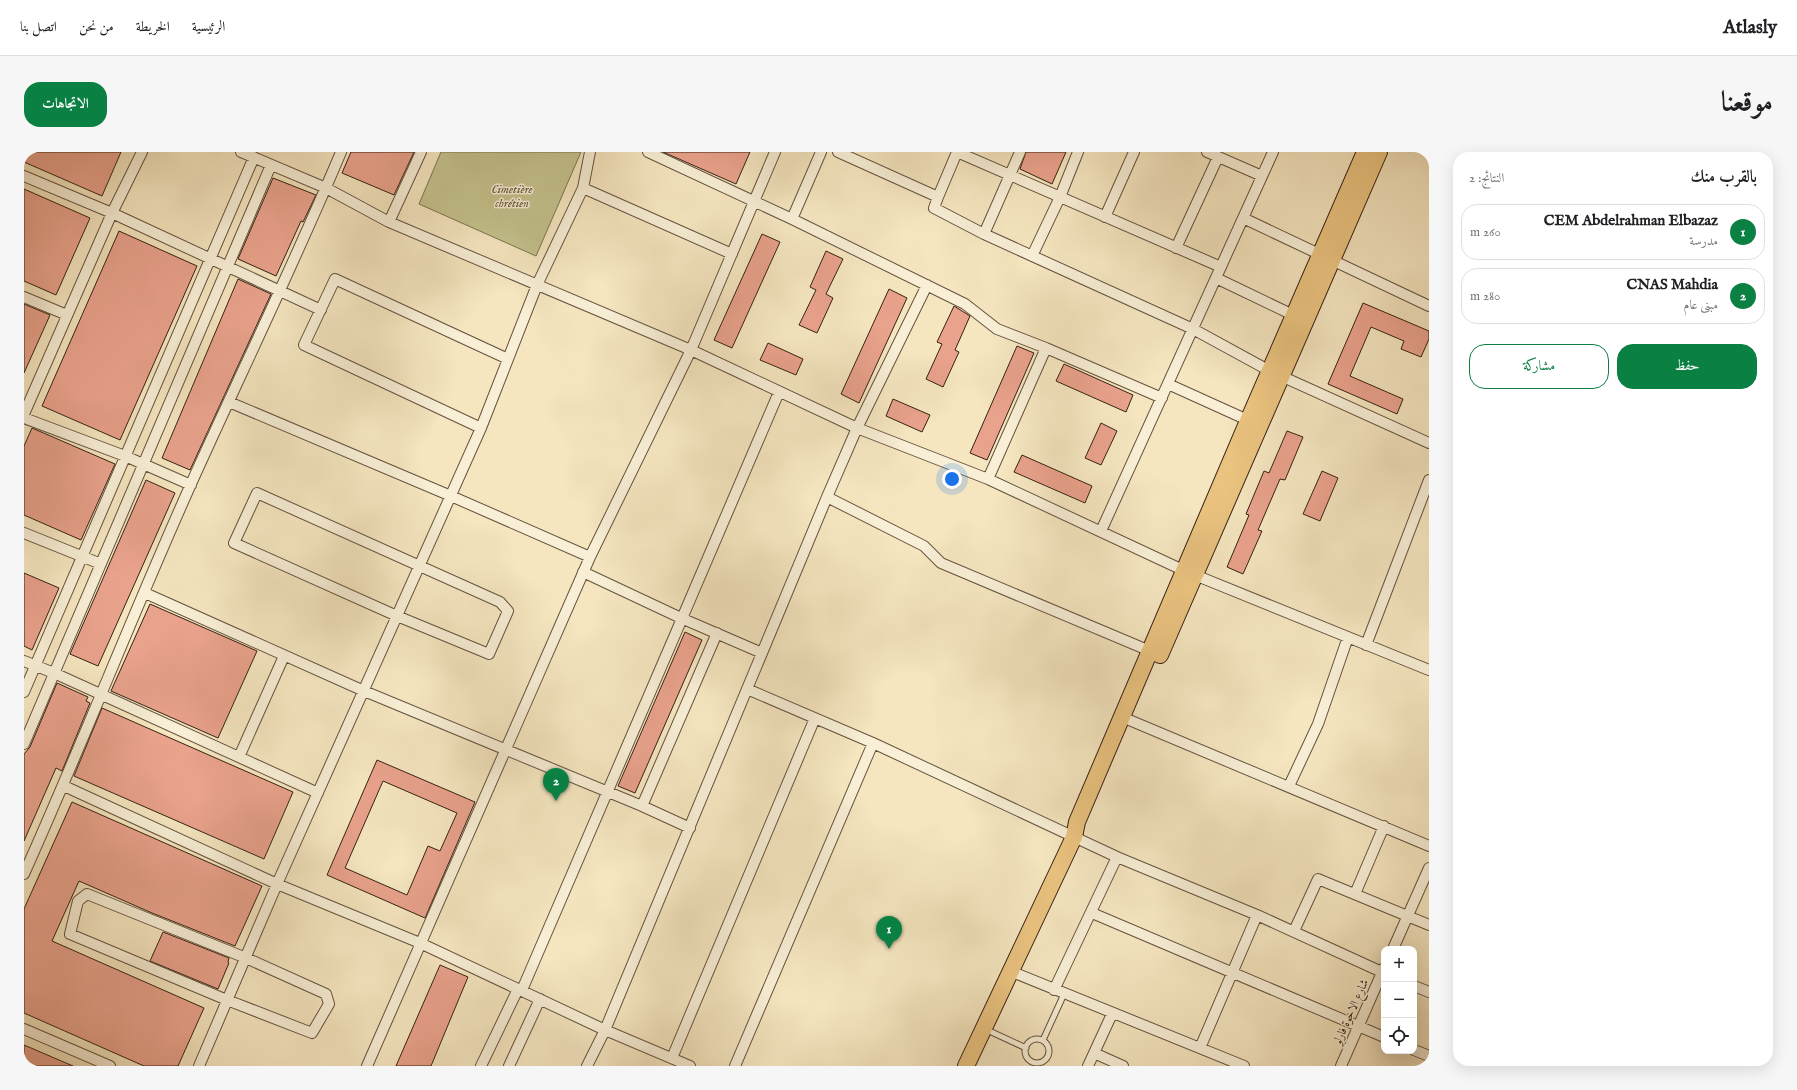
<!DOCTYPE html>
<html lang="ar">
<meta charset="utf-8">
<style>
:root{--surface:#fff;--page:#f6f6f6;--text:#202124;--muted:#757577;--line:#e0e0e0;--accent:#0b8043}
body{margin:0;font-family:"IM FELL English",Amiri,serif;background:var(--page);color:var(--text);direction:rtl}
.controls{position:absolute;right:12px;bottom:12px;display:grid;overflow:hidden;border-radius:8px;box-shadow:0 4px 16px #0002}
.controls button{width:36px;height:36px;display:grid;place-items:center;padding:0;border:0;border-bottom:1px solid var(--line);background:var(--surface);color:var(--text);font:20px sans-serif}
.you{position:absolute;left:928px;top:327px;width:14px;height:14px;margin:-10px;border:3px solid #fff;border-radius:50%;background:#1a73e8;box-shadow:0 0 0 6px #1a73e833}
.badge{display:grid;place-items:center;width:26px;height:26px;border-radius:50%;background:var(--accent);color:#fff;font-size:13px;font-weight:700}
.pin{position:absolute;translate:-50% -33px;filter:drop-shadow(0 1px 2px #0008)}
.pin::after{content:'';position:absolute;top:21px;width:14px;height:12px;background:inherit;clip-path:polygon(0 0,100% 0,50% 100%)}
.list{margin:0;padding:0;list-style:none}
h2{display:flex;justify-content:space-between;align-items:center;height:52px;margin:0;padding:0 16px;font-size:17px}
h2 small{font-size:13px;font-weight:400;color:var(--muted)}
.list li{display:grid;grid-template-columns:26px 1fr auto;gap:12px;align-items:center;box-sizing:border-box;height:56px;margin:0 8px 8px;padding:0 8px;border:1px solid var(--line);border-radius:16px}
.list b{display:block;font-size:15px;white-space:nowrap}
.list p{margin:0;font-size:13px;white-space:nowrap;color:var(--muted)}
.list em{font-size:13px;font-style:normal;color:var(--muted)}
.actions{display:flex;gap:8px;padding:12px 16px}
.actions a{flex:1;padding:9px 0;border:1px solid var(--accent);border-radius:16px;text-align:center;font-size:14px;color:var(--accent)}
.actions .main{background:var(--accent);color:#fff}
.icon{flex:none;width:22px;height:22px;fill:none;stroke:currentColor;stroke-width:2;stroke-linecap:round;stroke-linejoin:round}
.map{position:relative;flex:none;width:1405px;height:914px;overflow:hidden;direction:ltr;border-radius:16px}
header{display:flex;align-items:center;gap:24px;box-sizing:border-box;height:56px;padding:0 20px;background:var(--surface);border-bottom:1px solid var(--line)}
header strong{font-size:19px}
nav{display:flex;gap:22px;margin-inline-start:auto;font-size:14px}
.intro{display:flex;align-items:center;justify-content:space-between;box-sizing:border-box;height:96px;padding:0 24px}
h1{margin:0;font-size:28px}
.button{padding:10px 18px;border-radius:16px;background:var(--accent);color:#fff;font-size:14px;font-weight:700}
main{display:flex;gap:24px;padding:0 24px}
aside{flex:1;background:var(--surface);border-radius:16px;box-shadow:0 4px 16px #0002}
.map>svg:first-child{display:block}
.green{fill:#c4c28d;stroke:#7c7250}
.building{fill:#e9a28c;stroke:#352113;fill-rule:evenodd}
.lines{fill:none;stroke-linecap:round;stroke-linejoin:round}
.service-casing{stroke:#65523e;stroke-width:7}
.minor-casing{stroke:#65523e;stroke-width:12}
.primary-casing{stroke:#352113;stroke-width:18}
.service{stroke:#f8efd6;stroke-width:5}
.minor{stroke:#f8efd6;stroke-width:10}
.primary{stroke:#eac380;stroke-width:16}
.labels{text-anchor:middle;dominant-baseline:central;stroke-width:3;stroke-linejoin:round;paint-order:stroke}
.park-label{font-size:12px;font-style:italic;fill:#605138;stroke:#f8efd6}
.street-label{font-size:12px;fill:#352113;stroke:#f8efd6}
</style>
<header>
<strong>Atlasly</strong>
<nav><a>الرئيسية</a><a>الخريطة</a><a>من نحن</a><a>اتصل بنا</a></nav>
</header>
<div class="intro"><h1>موقعنا</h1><a class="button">الاتجاهات</a></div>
<main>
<aside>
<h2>بالقرب منك<small>النتائج: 2</small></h2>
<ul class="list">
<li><span class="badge">1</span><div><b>CEM Abdelrahman Elbazaz</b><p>مدرسة</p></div><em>260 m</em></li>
<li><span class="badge">2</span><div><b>CNAS Mahdia</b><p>مبنى عام</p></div><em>280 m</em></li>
</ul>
<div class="actions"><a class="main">حفظ</a><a>مشاركة</a></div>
</aside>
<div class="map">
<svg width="1405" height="914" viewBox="0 0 1405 914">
<rect width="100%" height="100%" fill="#f5e6c0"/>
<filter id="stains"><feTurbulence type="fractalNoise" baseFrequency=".005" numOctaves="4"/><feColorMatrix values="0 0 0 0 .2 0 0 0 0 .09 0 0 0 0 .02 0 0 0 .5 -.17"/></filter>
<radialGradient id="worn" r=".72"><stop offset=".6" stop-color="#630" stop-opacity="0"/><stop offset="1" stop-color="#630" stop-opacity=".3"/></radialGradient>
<!-- green -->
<path class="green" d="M417 0H557L512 104 395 52Z"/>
<!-- building -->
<path class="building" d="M0 0H97L78 44 0 10Z
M327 0H390L370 43 318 21Z
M639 0H726L712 32Z
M1002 0H1042L1028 32 996 17Z
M249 26 292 43 279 70 277 69 252 124 214 107Z
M0 37 66 66 32 143 0 129Z
M95 79 173 114 96 288 18 254Z
M738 82 756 90 708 196 690 188Z
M802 99 819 107 802 142 809 146 793 181 775 173 792 138 786 135Z
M214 127 247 142 166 318 138 306Z
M865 137 883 146 835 251 817 242Z
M1339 151 1405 179V187L1397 205 1377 197 1380 189 1347 175 1326 224 1379 247 1373 262 1304 232Z
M0 152 26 163 0 221Z
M930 154 946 164 931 198 935 200 919 235 902 227 918 192 913 190Z
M744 191 779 207 772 223 736 208Z
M993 194 1010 201 963 308 946 301Z
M1040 212 1109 243 1102 260 1032 229Z
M869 247 906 263 898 280 862 264Z
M1077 271 1093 279 1077 313 1061 306Z
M8 276 91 312 57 388 0 363V294Z
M1263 279 1279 285 1261 328 1256 327 1234 378 1238 379 1219 422 1203 415 1225 363 1222 362 1240 319 1245 321Z
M998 303 1068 334 1061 351 990 320Z
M1298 319 1314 326 1296 369 1279 362Z
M122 328 151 341 74 514 46 502Z
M0 421 35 436 8 498 0 494Z
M126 452 233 499 194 586 87 539Z
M661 480 678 488 611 641 594 634Z
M33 531 64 545 62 549 66 551 38 619 32 616 0 689V602L6 595Z
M78 556 269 640 240 707 50 624Z
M353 608 451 650 401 766 303 723ZM359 629 433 661 416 699 404 694 383 743 321 716Z
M48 650 238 734 211 794 128 761 55 729 28 789 180 856 154 914H120L0 861V757Z
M139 780 205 806 204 810 205 811 194 837 126 809Z
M416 813 444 825 407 914H372Z
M0 893 49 914H0Z"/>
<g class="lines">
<!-- service casing -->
<g class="service-casing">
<path id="service" d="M961 877 1002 896
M1001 899a12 12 0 1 1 24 0a12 12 0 1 1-24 0Z
M1019 888 1040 842"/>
</g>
<!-- minor casing -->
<g class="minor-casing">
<path id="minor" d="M217 0 302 36 365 70 667 198 833 276 964 327 1161 419 1405 518
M624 0 768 67 941 152 973 177 1022 196 1138 246
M814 0 914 45 933 0
M933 0 1197 115
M1183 0 1238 24
M0 24 88 61 297 158
M559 36 708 102
M914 45 910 56 960 82 1169 177 1246 219 1405 291
M1081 65 1110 0
M1219 66 1405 154
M768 67 797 0
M365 70 397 0
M960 82 996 0
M1152 96 1194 5
M1008 104 1036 45 1054 0
M1192 126 1269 163
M0 145 43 163
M1144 232 1228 270
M205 250 427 344 566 405
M0 262 88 61 118 0
M0 266 101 304 167 333
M457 276 280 193 311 127 484 207
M964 327 1022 196
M233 341 476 450 484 459 465 502 373 464 210 391Z
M803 345 900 394 917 411 1126 499
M1077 379 1249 0
M0 381 77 412
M559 420 657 466 738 501
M121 441 340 539 618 654 666 676
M1342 493 1405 328
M0 509 30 521 294 641
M723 537 849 591 1093 705 1233 763 1360 821
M0 540 230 5
M1098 565 1405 694
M0 592 247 13
M215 605 260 504
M40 634 253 732 396 791 581 878 666 914
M1265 634 1294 572 1324 485
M618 654 693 481
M0 722C58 593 109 461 167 332 217 221 270 112 317 0
M63 742 222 806 302 842 305 852 288 881 203 848 46 782 54 749Z
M1331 742 1360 674
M1068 761 1360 885
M1270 779 1294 727 1405 773
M1369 797 1405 716
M986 819 1220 914
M1390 834 1405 840
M498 838C585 640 669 439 755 240
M1030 838 1093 705
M0 877 86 914
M1176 896 1233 763
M1390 898 1405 904
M1070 901 1099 914
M648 906 791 566
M175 914 253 732 457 276 513 133 559 36 566 0
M343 914 566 405 667 198 751 0
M457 914 494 837
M485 914 516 847
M563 914 581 878 803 345 833 276 903 133
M711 914 849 591
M1064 914 1088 862
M1317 914 1360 816"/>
</g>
<!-- primary casing -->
<g class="primary-casing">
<path id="primary" d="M1136 503 1355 0
M942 914 1050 685 1053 670 1224 269 1341 0"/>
</g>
<!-- service -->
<use href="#service" class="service"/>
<!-- minor -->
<use href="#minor" class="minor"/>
<!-- primary -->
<use href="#primary" class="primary"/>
</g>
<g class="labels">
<!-- park labels -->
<g class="park-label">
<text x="488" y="37">Cimetière<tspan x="488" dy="14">chrétien</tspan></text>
</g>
<!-- street labels -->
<g class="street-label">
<text transform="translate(1327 860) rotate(-66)">شارع الاخوة فارلو</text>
</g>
</g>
<rect width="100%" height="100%" filter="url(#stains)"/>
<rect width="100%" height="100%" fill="url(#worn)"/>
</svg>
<div class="controls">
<button>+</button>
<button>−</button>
<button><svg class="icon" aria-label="locate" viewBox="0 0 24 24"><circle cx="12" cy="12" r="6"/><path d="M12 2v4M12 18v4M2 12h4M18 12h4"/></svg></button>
</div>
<div class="you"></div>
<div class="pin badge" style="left:865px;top:797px">1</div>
<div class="pin badge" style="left:532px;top:649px">2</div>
</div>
</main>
